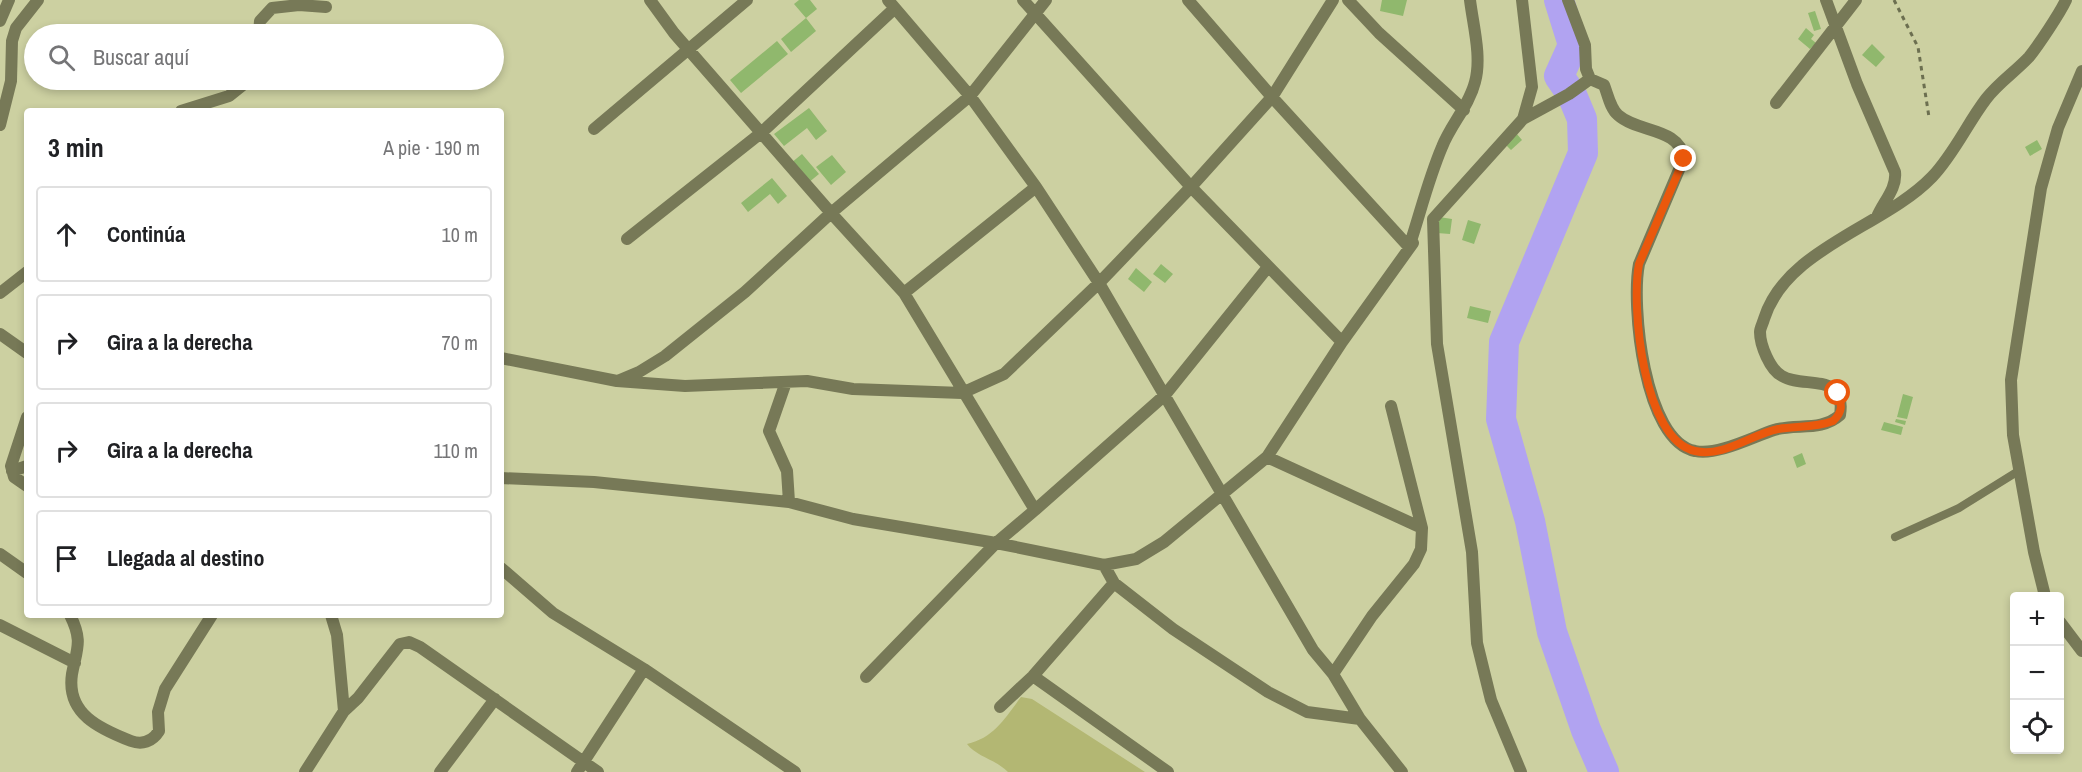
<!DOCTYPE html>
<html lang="es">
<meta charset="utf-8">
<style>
:root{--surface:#fff;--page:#f6f6f6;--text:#202124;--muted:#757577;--line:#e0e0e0}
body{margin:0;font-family:"Archivo Narrow",sans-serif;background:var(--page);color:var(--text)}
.controls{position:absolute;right:18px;bottom:18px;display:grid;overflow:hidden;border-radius:6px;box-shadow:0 3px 9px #0003}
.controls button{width:54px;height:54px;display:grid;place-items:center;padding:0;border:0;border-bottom:2px solid var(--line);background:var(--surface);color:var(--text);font:30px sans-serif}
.stop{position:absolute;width:18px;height:18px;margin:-14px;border:4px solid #ea580c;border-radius:50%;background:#fff}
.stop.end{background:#ea580c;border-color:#fff;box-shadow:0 2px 6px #0008}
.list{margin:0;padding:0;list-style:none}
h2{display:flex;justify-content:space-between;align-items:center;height:78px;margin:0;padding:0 24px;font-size:26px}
h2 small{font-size:20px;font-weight:400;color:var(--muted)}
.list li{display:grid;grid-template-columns:39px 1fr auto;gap:18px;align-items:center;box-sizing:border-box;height:96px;margin:0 12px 12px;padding:0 12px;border:2px solid var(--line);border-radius:6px}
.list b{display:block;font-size:22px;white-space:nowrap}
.list em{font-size:20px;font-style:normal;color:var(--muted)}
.icon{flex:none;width:33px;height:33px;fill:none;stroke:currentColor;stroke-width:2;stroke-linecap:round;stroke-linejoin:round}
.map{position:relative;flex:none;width:2082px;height:772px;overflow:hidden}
.search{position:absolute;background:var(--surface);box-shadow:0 3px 9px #0003;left:24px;top:24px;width:480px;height:66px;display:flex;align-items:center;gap:15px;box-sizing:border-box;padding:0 21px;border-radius:33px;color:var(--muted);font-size:22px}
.panel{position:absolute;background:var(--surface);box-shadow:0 3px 9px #0003;left:24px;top:108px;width:480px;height:510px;border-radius:6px}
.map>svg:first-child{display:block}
.green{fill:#b3b773}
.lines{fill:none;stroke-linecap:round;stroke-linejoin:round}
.river{stroke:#b1a3f1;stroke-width:30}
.building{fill:#90b86d}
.path{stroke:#6c6f50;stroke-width:3;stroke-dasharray:4.5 4.5;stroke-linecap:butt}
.service{stroke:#777957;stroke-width:8}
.minor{stroke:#777957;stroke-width:12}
.route{stroke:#ea580c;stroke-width:8}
</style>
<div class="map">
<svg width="2082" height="772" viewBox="0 0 2082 772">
<rect width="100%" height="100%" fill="#ccd0a1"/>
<!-- green -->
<path class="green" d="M1021 697 1032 699 1145 772H1008C995 759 977 757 967 744 994 738 1005 718 1021 697Z"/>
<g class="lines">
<!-- river -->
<path class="river" d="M1559 0 1573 45 1559 76 1572 95 1582 119 1583 153 1504 342 1501 419 1530 521 1552 632 1586 730 1604 772"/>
</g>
<!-- building -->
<path class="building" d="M799 0H810L817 9 806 18 794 4Z
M1382 0H1407L1403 16 1380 11Z
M1815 11 1821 29 1814 31 1808 13Z
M806 18 816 31 791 52 781 39Z
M1806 28 1814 35 1811 39 1816 43 1810 49 1798 39Z
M777 41 788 54 741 93 730 80Z
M1872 44 1885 57 1876 67 1862 55Z
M809 108 827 131 816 140 807 128 784 146 774 134Z
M1516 133 1522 140 1511 150 1505 144Z
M2037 140 2042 149 2030 156 2025 147Z
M802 154 819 174 808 183 791 163Z
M832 155 846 172 831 185 816 167Z
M772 178 787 196 778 204 770 194 748 212 741 203Z
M1439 217 1452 219 1450 234 1437 233Z
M1468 220 1481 224 1474 244 1462 240Z
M1161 264 1173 274 1165 283 1153 274Z
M1136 268 1152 282 1144 292 1128 279Z
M1470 306 1491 311 1488 323 1467 318Z
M1903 394 1913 397 1907 419 1897 417Z
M1896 419 1906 421 1905 425 1895 422Z
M1884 422 1903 427 1901 435 1881 430Z
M1802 453 1806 464 1797 468 1793 457Z"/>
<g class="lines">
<!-- path -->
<path class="path" d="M1894 0 1918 47 1929 117"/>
<!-- service -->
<path class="service" d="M1895 537 1959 508 2020 470"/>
<!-- minor -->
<path class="minor" d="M650 0 674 33 831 213 904 293 1035 510 996 543 866 677
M888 0 970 96 1036 187 1099 283 1313 650 1333 674 1360 719 1402 772
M1023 0 1191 187 1342 342 1267 457 1164 542 1136 559 1104 565
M1188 0 1272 97 1409 247C1420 214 1428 180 1442 147 1451 124 1469 106 1475 82 1482 57 1473 25 1470 0
M1348 0 1379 33 1464 110
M1568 0 1585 45 1586 69 1590 79 1604 85C1608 95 1610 108 1618 115 1638 133 1679 127 1684 158L1639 264C1631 305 1644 441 1695 451 1717 456 1753 437 1774 430 1796 423 1821 432 1840 415 1847 371 1803 389 1782 376 1770 370 1760 345 1760 332 1760 328 1763 323 1764 319 1786 248 1884 227 1932 177 1954 154 1967 124 1986 99 1998 83 2015 72 2029 57 2038 46 2060 13 2066 0
M1826 0 1857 84 1895 172C1897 189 1883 202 1877 217
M0 21 9 0
M259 34 260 21 272 8 299 5 326 7
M1776 103 1856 0
M181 111 229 96 249 80
M1523 119 1569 94 1590 79
M0 125 11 81 12 41 16 28 38 0
M594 129 747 0
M627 239 761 133 895 8
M0 293 27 272
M904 293 1036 187
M0 334 27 353
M1342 342 1413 243
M501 358 617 381 685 386 807 381 853 389 962 393 1004 374 1099 283 1191 187 1272 97 1333 0
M620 380 639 372 665 356 745 292 831 213 970 96 1046 0
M786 382 769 431 787 471 789 502
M27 417 11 466 14 477 27 486
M1267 457 1422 528
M12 471 27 466
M501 478 594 482 789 502 853 519 996 543 1104 565 1114 583 1173 629 1268 692 1307 712 1360 719
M1035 510 1165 395 1268 267
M0 554 27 573
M501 568 553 613 644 669 795 772
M2045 596 2034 552 2013 435 2011 380 2041 188 2058 128 2082 71
M70 615C83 641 77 648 72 674 66 714 100 729 131 741 142 745 152 742 159 731L158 712 165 689 212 615
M2060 622 2082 651
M0 625 75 663
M1333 674 1372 616 1414 564 1421 549 1422 528 1391 406
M1033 676 1168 772
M1000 707 1033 676 1114 583
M344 711 358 698 400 644 409 642 420 647 598 772
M305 772 344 711 337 635 331 615
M440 772 495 699
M577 772 644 669
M1521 772 1491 700 1477 643 1472 552 1437 344 1433 219 1523 119 1532 87 1522 0"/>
</g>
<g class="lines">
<!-- route -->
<path class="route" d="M1684 159 1639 264C1631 306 1643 440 1695 451 1723 458 1752 434 1778 429 1796 426 1815 428 1833 421 1843 412 1842 405 1838 393"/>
</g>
</svg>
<div class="controls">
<button>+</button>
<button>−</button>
<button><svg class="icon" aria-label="locate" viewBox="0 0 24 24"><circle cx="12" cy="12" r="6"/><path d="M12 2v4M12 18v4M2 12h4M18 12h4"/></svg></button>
</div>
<div class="stop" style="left:1838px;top:393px"></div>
<div class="stop end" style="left:1684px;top:159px"></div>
<div class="search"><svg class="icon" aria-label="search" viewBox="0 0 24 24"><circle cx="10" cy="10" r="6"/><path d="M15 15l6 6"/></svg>Buscar aquí</div>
<section class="panel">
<h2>3 min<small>A pie · 190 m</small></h2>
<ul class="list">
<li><svg class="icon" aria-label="ahead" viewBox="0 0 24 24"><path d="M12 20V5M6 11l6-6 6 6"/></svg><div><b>Continúa</b></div><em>10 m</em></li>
<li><svg class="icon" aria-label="right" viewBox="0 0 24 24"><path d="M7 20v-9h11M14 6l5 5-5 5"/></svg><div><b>Gira a la derecha</b></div><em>70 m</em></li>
<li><svg class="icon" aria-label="right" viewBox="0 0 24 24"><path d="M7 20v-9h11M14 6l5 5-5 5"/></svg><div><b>Gira a la derecha</b></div><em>110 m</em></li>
<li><svg class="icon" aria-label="arrive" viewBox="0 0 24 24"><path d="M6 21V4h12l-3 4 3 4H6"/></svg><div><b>Llegada al destino</b></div></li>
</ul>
</section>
</div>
